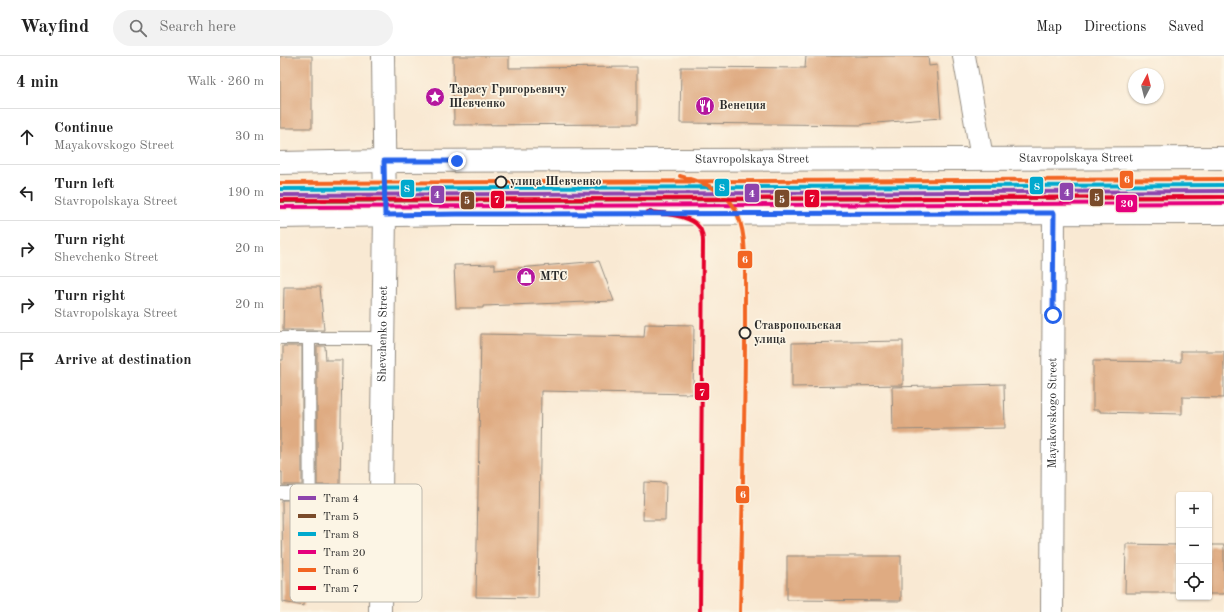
<!DOCTYPE html>
<meta charset="utf-8">
<style>
:root{--surface:#fff;--page:#f2f2f2;--text:#222;--muted:#767676;--line:#e0e0e0}
body{margin:0;font-family:"Old Standard TT",serif;background:var(--page);color:var(--text)}
.controls{position:absolute;right:12px;bottom:12px;display:grid;overflow:hidden;border-radius:4px;box-shadow:0 1px 3px #0004}
.controls button{width:36px;height:36px;display:grid;place-items:center;padding:0;border:0;border-bottom:1px solid var(--line);background:var(--surface);color:var(--text);font:20px sans-serif}
.compass{position:absolute;left:848px;top:12px;width:36px;height:36px;border-radius:50%;background:var(--surface);box-shadow:0 1px 3px #0004;rotate:7deg}
.stop{position:absolute;width:12px;height:12px;margin:-9px;border:3px solid #2563eb;border-radius:50%;background:#fff}
.stop.end{background:#2563eb;border-color:#fff;box-shadow:0 1px 4px #0008}
.list{margin:0;padding:0;list-style:none}
h2{display:flex;justify-content:space-between;align-items:center;height:52px;margin:0;padding:0 16px;font-size:17px}
h2 small{font-size:13px;font-weight:400;color:var(--muted)}
.list li{display:grid;grid-template-columns:26px 1fr auto;gap:12px;align-items:center;box-sizing:border-box;height:56px;padding:0 16px;border-top:1px solid var(--line)}
.list b{display:block;font-size:15px;white-space:nowrap}
.list p{margin:0;font-size:13px;white-space:nowrap;color:var(--muted)}
.list em{font-size:13px;font-style:normal;color:var(--muted)}
.icon{flex:none;width:22px;height:22px;fill:none;stroke:currentColor;stroke-width:2;stroke-linecap:round;stroke-linejoin:round}
.map{position:relative;flex:none;width:944px;height:556px;overflow:hidden}
header{display:flex;align-items:center;gap:24px;box-sizing:border-box;height:56px;padding:0 20px;background:var(--surface);border-bottom:1px solid var(--line)}
header strong{font-size:19px}
nav{display:flex;gap:22px;margin-inline-start:auto;font-size:14px}
.search{width:280px;height:36px;background:var(--page);display:flex;align-items:center;gap:10px;box-sizing:border-box;padding:0 14px;border-radius:22px;color:var(--muted);font-size:15px}
main{display:flex}
aside{flex:1;background:var(--surface)}
.map>svg:first-child{display:block}
.building{fill:#dfab82}
.lines{fill:none;stroke-linecap:round;stroke-linejoin:round}
.lane-casing{stroke:#928a7f;stroke-width:14}
.street-casing{stroke:#928a7f;stroke-width:24}
.secondary-casing{stroke:#928a7f;stroke-width:24}
.primary-casing{stroke:#928a7f;stroke-width:24}
.lane{stroke:#fff;stroke-width:12}
.street{stroke:#fff;stroke-width:22}
.secondary{stroke:#fff;stroke-width:22}
.primary{stroke:#fff;stroke-width:22}
.tram-1-casing{stroke:#fcf5e5;stroke-width:7}
.tram-2-casing{stroke:#fcf5e5;stroke-width:7}
.tram-3-casing{stroke:#fcf5e5;stroke-width:7}
.tram-4-casing{stroke:#fcf5e5;stroke-width:7}
.tram-5-casing{stroke:#fcf5e5;stroke-width:7}
.tram-6-casing{stroke:#fcf5e5;stroke-width:7}
.tram-1{stroke:#8e44ad;stroke-width:4}
.tram-2{stroke:#7a4b2a;stroke-width:4}
.tram-3{stroke:#00a9ce;stroke-width:4}
.tram-4{stroke:#e5007d;stroke-width:4}
.tram-5{stroke:#f26522;stroke-width:4}
.tram-6{stroke:#e4002b;stroke-width:4}
.route{stroke:#2563eb;stroke-width:5}
.stop-dot{fill:#fcf5e5;stroke:#2b2b2b;stroke-width:2}
.labels{text-anchor:middle;dominant-baseline:central;stroke-width:3.5;stroke-linejoin:round;paint-order:stroke}
.poi-label{font-size:12px;font-weight:bold;fill:#2b2b2b;stroke:#fcf5e5;text-anchor:start}
.street-label{font-size:12px;fill:#2b2b2b;stroke:#fcf5e5}
.stop-label{font-size:12px;font-weight:bold;fill:#2b2b2b;stroke:#fcf5e5;text-anchor:start}
.key{fill:#fcf5e5;stroke:#bdb8ad;stroke-width:1}
.key-label{font-size:11px;fill:#2b2b2b}
.line-badge{stroke:#fcf5e5;stroke-width:1.5}
.badge-label{font-size:11px;text-anchor:middle;font-weight:bold;fill:#fff}
</style>
<header>
<strong>Wayfind</strong>
<div class="search"><svg class="icon" aria-label="search" viewBox="0 0 24 24"><circle cx="10" cy="10" r="6"/><path d="M15 15l6 6"/></svg>Search here</div>
<nav><a>Map</a><a>Directions</a><a>Saved</a></nav>
</header>
<main>
<aside>
<h2>4 min<small>Walk · 260 m</small></h2>
<ul class="list">
<li><svg class="icon" aria-label="ahead" viewBox="0 0 24 24"><path d="M12 20V5M6 11l6-6 6 6"/></svg><div><b>Continue</b><p>Mayakovskogo Street</p></div><em>30 m</em></li>
<li><svg class="icon" aria-label="left" viewBox="0 0 24 24"><path d="M17 20v-9H6M10 6l-5 5 5 5"/></svg><div><b>Turn left</b><p>Stavropolskaya Street</p></div><em>190 m</em></li>
<li><svg class="icon" aria-label="right" viewBox="0 0 24 24"><path d="M7 20v-9h11M14 6l5 5-5 5"/></svg><div><b>Turn right</b><p>Shevchenko Street</p></div><em>20 m</em></li>
<li><svg class="icon" aria-label="right" viewBox="0 0 24 24"><path d="M7 20v-9h11M14 6l5 5-5 5"/></svg><div><b>Turn right</b><p>Stavropolskaya Street</p></div><em>20 m</em></li>
<li><svg class="icon" aria-label="arrive" viewBox="0 0 24 24"><path d="M6 21V4h12l-3 4 3 4H6"/></svg><div><b>Arrive at destination</b></div></li>
</ul>
</aside>
<div class="map">
<svg width="944" height="556" viewBox="0 0 944 556">
<rect width="100%" height="100%" fill="#fcf5e5"/>
<filter id="ink" filterUnits="userSpaceOnUse"><feTurbulence type="fractalNoise" baseFrequency=".025" numOctaves="2"/><feDisplacementMap in="SourceGraphic" scale="8" xChannelSelector="R" yChannelSelector="G"/><feConvolveMatrix kernelMatrix="1 2 1 2 8 2 1 2 1" color-interpolation-filters="sRGB"/></filter>
<filter id="wash" filterUnits="userSpaceOnUse"><feTurbulence type="fractalNoise" baseFrequency=".012" numOctaves="4" result="noise"/><feDisplacementMap in="SourceGraphic" scale="16" xChannelSelector="R" yChannelSelector="G"/><feGaussianBlur stdDeviation="0.9" result="paint"/><feColorMatrix in="noise" values="0 0 0 0 0 0 0 0 0 0 0 0 0 0 0 0 0 1.4 0 .05"/><feComposite in="paint" operator="in"/></filter>
<g filter="url(#wash)">
<rect width="100%" height="100%" fill="#f9e9d3"/>
<g id="blocks">
<!-- building -->
<path class="building" d="M0 0H32V72H0Z
M173 0H229V12L357 11V68L174 69Z
M526 0H648L649 10 657 9 661 62 583 68V69L400 67 401 11 525 12Z
M319 205 334 245 203 250V252H176L174 209 215 208V214Z
M4 231H40L44 274H3Z
M365 268 414 269 413 338 261 335 258 542 196 541 201 278 364 281Z
M623 285V329L512 331V287Z
M3 290H22V429H2V416H0V304H3Z
M37 290H45L46 304H62L60 429H37Z
M901 295H944V342L902 341V358L820 356V354H813V305L901 306Z
M724 328 725 372 613 374 612 331Z
M364 426 386 427 385 464H363Z
M2 444H22V512L24 516 30 519 34 518 37 515 38 512 37 444H60V450H62L61 527H24V550L3 546Z
M846 488 899 489V537H845Z
M929 489H944V538H929Z
M507 500H621V545L507 544Z"/>
</g>
</g>
<g filter="url(#ink)">
<use href="#blocks" fill-opacity="0" stroke="#928a7f" stroke-width="1"/>
<g class="lines">
<!-- lane casing -->
<g class="lane-casing">
<path id="lane" d="M0 282H103
M29 282 30 512
M0 437 101 436"/>
</g>
<!-- street casing -->
<g class="street-casing">
<g id="street">
<path d="M684 0 702 102"/>
<path id="s1" d="M772 556 774 157"/>
</g>
</g>
<!-- secondary casing -->
<g class="secondary-casing">
<g id="secondary">
<path id="s2" d="M100 556 101 436 105 159 103 0"/>
</g>
</g>
<!-- primary casing -->
<g class="primary-casing">
<g id="primary">
<path id="s3" d="M0 107 104 105 944 102"/>
<path d="M0 161 177 158 944 157"/>
</g>
</g>
<!-- lane -->
<use href="#lane" class="lane"/>
<!-- street -->
<use href="#street" class="street"/>
<!-- secondary -->
<use href="#secondary" class="secondary"/>
<!-- primary -->
<use href="#primary" class="primary"/>
<!-- tram-1 casing -->
<g class="tram-1-casing">
<path id="tram-1" d="M0 139 944 135"/>
</g>
<!-- tram-2 casing -->
<g class="tram-2-casing">
<path id="tram-2" d="M0 145 944 141"/>
</g>
<!-- tram-3 casing -->
<g class="tram-3-casing">
<path id="tram-3" d="M0 133 944 129"/>
</g>
<!-- tram-4 casing -->
<g class="tram-4-casing">
<path id="tram-4" d="M0 151 944 147"/>
</g>
<!-- tram-5 casing -->
<g class="tram-5-casing">
<path id="tram-5" d="M400 120C420 126 443 132 454 151 466 173 465 198 465 222 465 239 465 256 465 274 465 368 462 462 460 556
M0 127 944 123"/>
</g>
<!-- tram-6 casing -->
<g class="tram-6-casing">
<path id="tram-6" d="M0 144 944 141
M368 156C381 157 411 159 419 171 422 175 423 181 423 186L420 556"/>
</g>
<!-- tram-1 -->
<use href="#tram-1" class="tram-1"/>
<!-- tram-2 -->
<use href="#tram-2" class="tram-2"/>
<!-- tram-3 -->
<use href="#tram-3" class="tram-3"/>
<!-- tram-4 -->
<use href="#tram-4" class="tram-4"/>
<!-- tram-5 -->
<use href="#tram-5" class="tram-5"/>
<!-- tram-6 -->
<use href="#tram-6" class="tram-6"/>
</g>
</g>
<g class="lines" filter="url(#ink)">
<!-- route -->
<path class="route" d="M177 105H104L105 159 177 158 774 157 773 259"/>
</g>
<!-- icons -->
<defs>
<g id="sight-disc" transform="scale(1)"><circle r="9.5" fill="#b5179e" stroke="#fcf5e5"/><path d="M0-6L1.8-2.2L6-1.7L2.9 1.2L3.7 5.4L0 3.3L-3.7 5.4L-2.9 1.2L-6-1.7L-1.8-2.2Z" fill="#fff"/></g>
<g id="restaurant-disc" transform="scale(1)"><circle r="9.5" fill="#b5179e" stroke="#fcf5e5"/><path d="M-5-6h1v4h1v-4h1v4h1v-4h1v5L-1.5 .5V6h-2V.5L-5-1ZM5-6V6H3V1.5H1.5Q1.5-4 5-6Z" fill="#fff"/></g>
<g id="shop-disc" transform="scale(1)"><circle r="9.5" fill="#b5179e" stroke="#fcf5e5"/><path d="M-5-2.5h2.3a2.7 3.5 0 0 1 5.4 0H5L5.5 6h-11ZM-1.5-2.5h3a1.5 2.3 0 0 0-3 0Z" fill="#fff"/></g>
</defs>
<g fill-rule="evenodd">
<use href="#sight-disc" x="155" y="41"/>
<use href="#restaurant-disc" x="425" y="50"/>
<use href="#shop-disc" x="246" y="221"/>
</g>
<!-- markers -->
<g class="stop-dot">
<circle cx="221" cy="126" r="5.5"/>
<circle cx="465" cy="277" r="5.5"/>
</g>
<g class="labels">
<!-- poi labels -->
<g class="poi-label">
<text x="169" y="34">Тарасу Григорьевичу<tspan x="169" dy="14">Шевченко</tspan></text>
<text x="439" y="50">Венеция</text>
<text x="260" y="221">МТС</text>
</g>
<!-- street labels -->
<g class="street-label">
<text stroke="none"><textPath href="#s3" startOffset="796">Stavropolskaya Street</textPath></text>
<text stroke="none"><textPath href="#s3" startOffset="472">Stavropolskaya Street</textPath></text>
<text stroke="none"><textPath href="#s2" startOffset="278">Shevchenko Street</textPath></text>
<text stroke="none"><textPath href="#s1" startOffset="199">Mayakovskogo Street</textPath></text>
</g>
<!-- stop labels -->
<g class="stop-label">
<text x="230" y="126">улица Шевченко</text>
<text x="474" y="270">Ставропольская<tspan x="474" dy="14">улица</tspan></text>
</g>
</g>
<!-- legend -->
<rect x="10" y="428" width="132" height="118" rx="6" class="key"/>
<rect x="18" y="440" width="18" height="4" fill="#8e44ad"/>
<rect x="18" y="458" width="18" height="4" fill="#7a4b2a"/>
<rect x="18" y="476" width="18" height="4" fill="#00a9ce"/>
<rect x="18" y="494" width="18" height="4" fill="#e5007d"/>
<rect x="18" y="512" width="18" height="4" fill="#f26522"/>
<rect x="18" y="530" width="18" height="4" fill="#e4002b"/>
<g class="key-label">
<text x="43" y="446">Tram 4</text>
<text x="43" y="464">Tram 5</text>
<text x="43" y="482">Tram 8</text>
<text x="43" y="500">Tram 20</text>
<text x="43" y="518">Tram 6</text>
<text x="43" y="536">Tram 7</text>
</g>
<g class="line-badge">
<rect x="839" y="114" width="15" height="19" rx="4" fill="#f26522"/>
<rect x="749" y="120" width="15" height="19" rx="4" fill="#00a9ce"/>
<rect x="434" y="122" width="16" height="19" rx="4" fill="#00a9ce"/>
<rect x="120" y="123" width="15" height="19" rx="4" fill="#00a9ce"/>
<rect x="779" y="126" width="15" height="19" rx="4" fill="#8e44ad"/>
<rect x="464" y="127" width="16" height="20" rx="4" fill="#8e44ad"/>
<rect x="150" y="129" width="15" height="19" rx="4" fill="#8e44ad"/>
<rect x="809" y="132" width="15" height="19" rx="4" fill="#7a4b2a"/>
<rect x="524" y="133" width="16" height="19" rx="4" fill="#e4002b"/>
<rect x="494" y="133" width="16" height="19" rx="4" fill="#7a4b2a"/>
<rect x="210" y="134" width="15" height="19" rx="4" fill="#e4002b"/>
<rect x="180" y="135" width="15" height="19" rx="4" fill="#7a4b2a"/>
<rect x="835" y="138" width="23" height="19" rx="4" fill="#e5007d"/>
<rect x="457" y="194" width="16" height="19" rx="4" fill="#f26522"/>
<rect x="414" y="326" width="16" height="19" rx="4" fill="#e4002b"/>
<rect x="455" y="429" width="15" height="19" rx="4" fill="#f26522"/>
</g>
<g class="badge-label">
<text x="847" y="127">6</text>
<text x="757" y="134">8</text>
<text x="442" y="135">8</text>
<text x="127" y="136">8</text>
<text x="787" y="140">4</text>
<text x="472" y="141">4</text>
<text x="157" y="142">4</text>
<text x="817" y="145">5</text>
<text x="532" y="146">7</text>
<text x="502" y="147">5</text>
<text x="217" y="147">7</text>
<text x="187" y="148">5</text>
<text x="847" y="151">20</text>
<text x="465" y="207">6</text>
<text x="422" y="340">7</text>
<text x="463" y="442">6</text>
</g>
</svg>
<div class="controls">
<button>+</button>
<button>−</button>
<button><svg class="icon" aria-label="locate" viewBox="0 0 24 24"><circle cx="12" cy="12" r="6"/><path d="M12 2v4M12 18v4M2 12h4M18 12h4"/></svg></button>
</div>
<svg class="compass" viewBox="-18 -18 36 36"><path d="M0-13l5 13h-10z" fill="#e53935"/><path d="M0 13l5-13h-10z" fill="#767676"/></svg>
<div class="stop" style="left:773px;top:259px"></div>
<div class="stop end" style="left:177px;top:105px"></div>
</div>
</main>
